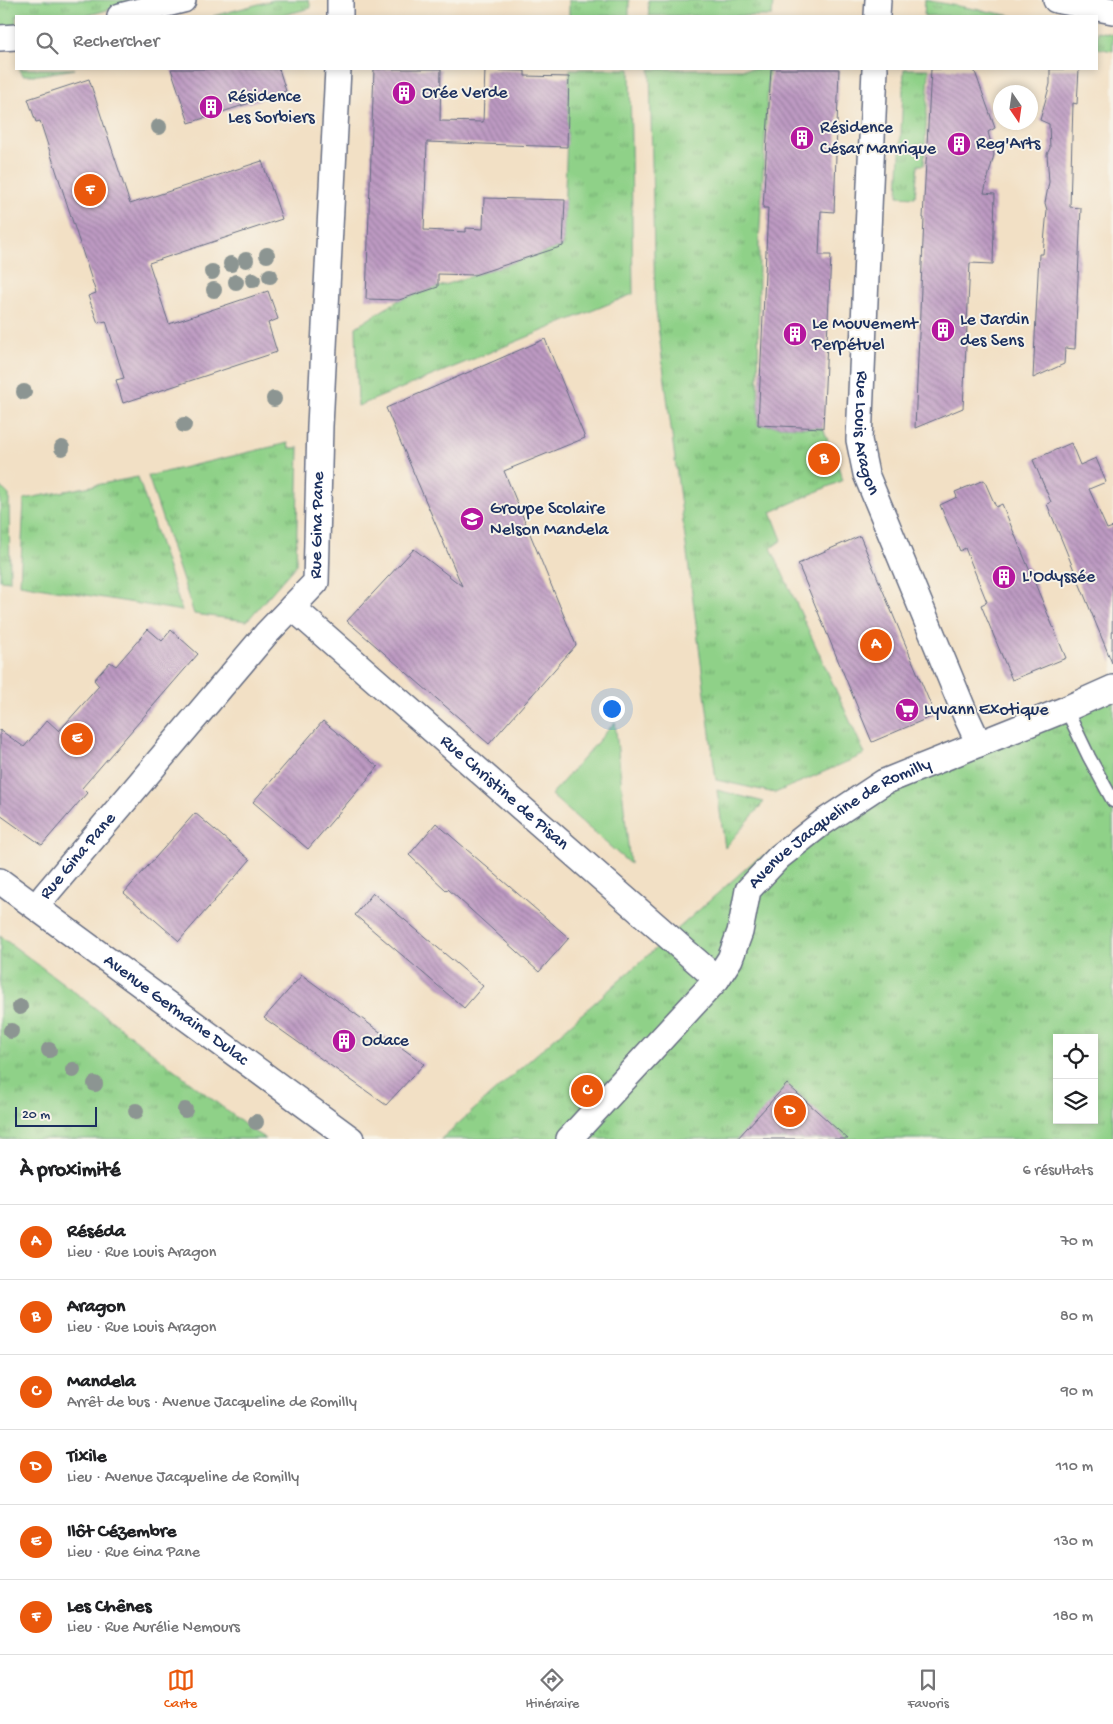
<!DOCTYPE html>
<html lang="fr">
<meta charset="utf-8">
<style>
:root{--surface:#fff;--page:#f2f2f2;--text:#202124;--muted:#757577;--line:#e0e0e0;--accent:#ea580c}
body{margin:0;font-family:"Gochi Hand",sans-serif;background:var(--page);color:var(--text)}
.controls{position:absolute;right:15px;bottom:15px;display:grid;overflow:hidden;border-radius:0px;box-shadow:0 2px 8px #0003}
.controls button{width:45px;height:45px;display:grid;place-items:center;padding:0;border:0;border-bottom:1px solid var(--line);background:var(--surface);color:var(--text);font:25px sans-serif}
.compass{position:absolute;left:993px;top:85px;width:45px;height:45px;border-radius:50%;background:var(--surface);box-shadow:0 2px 8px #0003;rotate:167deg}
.scale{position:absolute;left:15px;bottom:12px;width:82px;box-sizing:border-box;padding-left:5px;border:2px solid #1b2f5e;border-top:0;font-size:14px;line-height:18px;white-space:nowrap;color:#1b2f5e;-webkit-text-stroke:4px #f7f3e8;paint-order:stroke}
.you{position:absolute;left:611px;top:708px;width:18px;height:18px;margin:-12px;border:4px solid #fff;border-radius:50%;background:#1a73e8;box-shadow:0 0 0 8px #1a73e833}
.badge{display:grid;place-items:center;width:32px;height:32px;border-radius:50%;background:var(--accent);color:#fff;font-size:16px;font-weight:700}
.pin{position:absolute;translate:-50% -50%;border:2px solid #fff;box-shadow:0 1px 5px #0006}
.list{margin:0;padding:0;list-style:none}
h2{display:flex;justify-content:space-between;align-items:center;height:65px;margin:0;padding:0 20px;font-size:21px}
h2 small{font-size:16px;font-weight:400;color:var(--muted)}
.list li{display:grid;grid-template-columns:32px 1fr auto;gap:15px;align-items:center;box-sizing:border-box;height:75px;padding:0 20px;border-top:1px solid var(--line)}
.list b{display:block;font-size:19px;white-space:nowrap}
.list p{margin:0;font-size:16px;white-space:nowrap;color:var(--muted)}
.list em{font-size:16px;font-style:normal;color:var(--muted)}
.icon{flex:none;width:28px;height:28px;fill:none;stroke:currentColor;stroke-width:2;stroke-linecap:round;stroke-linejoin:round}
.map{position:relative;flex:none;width:1113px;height:1139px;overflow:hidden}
.search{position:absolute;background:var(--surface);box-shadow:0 2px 8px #0003;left:15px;right:15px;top:15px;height:55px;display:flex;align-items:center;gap:12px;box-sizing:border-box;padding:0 18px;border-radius:0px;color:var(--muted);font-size:19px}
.sheet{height:515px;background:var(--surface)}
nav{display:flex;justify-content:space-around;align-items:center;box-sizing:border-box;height:70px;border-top:1px solid var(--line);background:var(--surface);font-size:14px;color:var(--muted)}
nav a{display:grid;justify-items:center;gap:2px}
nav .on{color:var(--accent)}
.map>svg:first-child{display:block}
.grass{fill:url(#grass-tufts);stroke:#558073;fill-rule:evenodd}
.park{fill:#8fd188;stroke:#558073}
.building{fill:url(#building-back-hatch)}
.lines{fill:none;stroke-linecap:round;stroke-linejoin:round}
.lane-casing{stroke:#666d82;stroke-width:15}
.street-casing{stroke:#666d82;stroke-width:28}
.lane{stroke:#fff;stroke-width:12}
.street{stroke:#fff;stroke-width:25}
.tree{fill:#8c9592}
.labels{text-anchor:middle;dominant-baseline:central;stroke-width:4;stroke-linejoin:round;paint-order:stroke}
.poi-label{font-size:18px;fill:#1b2f5e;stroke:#f7f3e8;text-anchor:start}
.street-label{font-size:18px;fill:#1b2f5e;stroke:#f7f3e8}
</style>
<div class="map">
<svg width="1113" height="1139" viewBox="0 0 1113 1139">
<defs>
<pattern id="grass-tufts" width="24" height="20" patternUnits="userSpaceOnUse" patternTransform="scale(1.25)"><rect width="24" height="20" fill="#8fd188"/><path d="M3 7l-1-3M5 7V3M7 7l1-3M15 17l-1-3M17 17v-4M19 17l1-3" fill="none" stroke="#74aa72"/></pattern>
<pattern id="building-back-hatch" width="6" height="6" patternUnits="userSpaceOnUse" patternTransform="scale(1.25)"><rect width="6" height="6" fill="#bd9ac2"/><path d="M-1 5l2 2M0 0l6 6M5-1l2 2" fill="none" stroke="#997ea1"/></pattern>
</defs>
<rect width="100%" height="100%" fill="#f7f3e8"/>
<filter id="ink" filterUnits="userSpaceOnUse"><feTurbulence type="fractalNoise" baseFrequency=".02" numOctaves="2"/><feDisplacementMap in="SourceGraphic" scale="10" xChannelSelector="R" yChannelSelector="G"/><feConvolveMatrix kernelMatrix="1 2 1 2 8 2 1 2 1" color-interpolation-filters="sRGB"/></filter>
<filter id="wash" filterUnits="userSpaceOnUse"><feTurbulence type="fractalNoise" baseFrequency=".0096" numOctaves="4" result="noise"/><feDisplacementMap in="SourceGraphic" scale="20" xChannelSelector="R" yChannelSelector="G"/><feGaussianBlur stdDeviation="1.12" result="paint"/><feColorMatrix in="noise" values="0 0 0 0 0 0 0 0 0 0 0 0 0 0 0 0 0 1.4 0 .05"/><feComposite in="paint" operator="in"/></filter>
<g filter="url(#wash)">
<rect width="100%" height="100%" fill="#f2e0c5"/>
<!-- grass -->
<path class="grass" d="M0 0H145L85 16H16V27L0 28Z
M274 0H309L311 8 280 16H213Z
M569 0H629V16H569Z
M648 0H773L772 16H649Z
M925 0 1013 16H924Z
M1097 31 1113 34V51L1097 48Z
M19 69H75L38 75H23Z
M570 69H630L633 294 358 406 356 327 399 300 563 246 569 77Z
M650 69H769L759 243 758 425 823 428 843 480 771 512 782 540 771 548 865 754 775 793 716 780 655 303Z
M904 69H929L924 165H918L915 197 898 196Z
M288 443 289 448H299L296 565 247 621 194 614 148 476Z
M138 477 182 611 20 584 24 499Z
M0 486 9 495 10 581 0 580Z
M1113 678V1139H441L753 862 971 739ZM1057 1038H1094V1120H1057Z
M717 790 764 802 725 848Z
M0 936 72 990 253 1131 266 1139H0Z"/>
<!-- park -->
<path class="park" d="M615 722 630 864 551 795Z"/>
<g id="blocks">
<!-- building -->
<path class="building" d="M171 69H279L286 91 189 123Z
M374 69H441L440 121 483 122 485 70 525 71V76L569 77 567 147 427 142 424 230 466 232V228L483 229 484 198 565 200 563 246 474 275 438 274V287L399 300 366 299Z
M771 69H839L834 212 821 211 819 255H831L823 428 758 425 768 208H763Z
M931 69H974L995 128 988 132 994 155 984 193 995 194 993 264 970 263 963 408 915 428 924 218H923Z
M1050 69H1079L1077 104 1073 103 1070 207 1081 208 1075 349 1065 348 1064 364 1033 378 1039 254H1043L1047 210 1045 203 1049 182 1047 154 1050 148 1049 124 1040 120 1050 84Z
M89 79 130 204 262 161 282 219 149 263 169 324 268 291 278 319 268 323 277 352 123 403 116 380 124 378 106 321 98 323 88 296 96 293 40 121 36 122 28 99Z
M545 339 585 438 504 471 576 645 489 744 347 621 414 549 462 586 386 408Z
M1071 443 1080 465 1096 458 1106 482 1089 489 1107 529 1113 527 1112 663 1047 504 1051 502 1033 460Z
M984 480 996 507 1002 504 1066 658 1012 680 981 605 987 602 965 548 960 551 940 505 957 497 955 492Z
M860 536 935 715 872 742 798 564 809 559V558Z
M148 629 162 641 171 630 198 654 82 788 87 793 42 845 0 815V730L24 747 47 720 59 731 99 686 94 680 110 662 116 666Z
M323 721 378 767 308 849 253 802Z
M195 813 250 860 179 941 124 893Z
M436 823 569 938 539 972 448 889 447 891 409 855Z
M373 893 483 986 464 1008 355 915Z
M302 975 424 1064 386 1105 264 1018Z
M787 1084 848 1139H737Z"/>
</g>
</g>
<g filter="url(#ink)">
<use href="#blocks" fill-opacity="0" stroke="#666d82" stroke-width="1"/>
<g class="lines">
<!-- lane casing -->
<g class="lane-casing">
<path id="lane" d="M1066 709 1089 757 1113 801"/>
</g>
<!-- street casing -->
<g class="street-casing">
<g id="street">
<path d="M1056 0 1113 11"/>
<path d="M120 16 183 0"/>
<path d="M340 16V0"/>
<path d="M877 16 878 0"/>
<path d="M0 38 16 37"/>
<path id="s1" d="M875 69 859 440 866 474 966 716 979 744"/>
<path id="s2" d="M292 607 717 979"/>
<path id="s3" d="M0 881 351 1139"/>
<path id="s4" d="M36 907 46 894 266 634 316 582 320 426 338 69"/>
<path id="s5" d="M569 1139 717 979 730 959 740 932 748 890 779 857 822 823 884 782 1066 709 1113 688"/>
</g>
</g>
<!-- lane -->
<use href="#lane" class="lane"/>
<!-- street -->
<use href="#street" class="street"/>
</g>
<!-- trees -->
<g class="tree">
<circle cx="159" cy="127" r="8"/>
<circle cx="267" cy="255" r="8"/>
<circle cx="246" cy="260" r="8"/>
<circle cx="231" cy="264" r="8"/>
<circle cx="212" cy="272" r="8"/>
<circle cx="270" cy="276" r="8"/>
<circle cx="253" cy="280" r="8"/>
<circle cx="236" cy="282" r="8"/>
<circle cx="214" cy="290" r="8"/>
<circle cx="24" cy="392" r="8"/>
<circle cx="274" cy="399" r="8"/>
<circle cx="184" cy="425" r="8"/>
<circle cx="62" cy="448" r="8"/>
<circle cx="20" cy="1007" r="8"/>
<circle cx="11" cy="1031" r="8"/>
<circle cx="49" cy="1050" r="8"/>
<circle cx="73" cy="1070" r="8"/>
<circle cx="95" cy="1084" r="8"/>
<circle cx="185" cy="1110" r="8"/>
<circle cx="136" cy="1111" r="8"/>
<circle cx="256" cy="1122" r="8"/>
</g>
</g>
<!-- icons -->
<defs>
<g id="building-disc" transform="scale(1.25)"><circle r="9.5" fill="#b5179e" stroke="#f7f3e8"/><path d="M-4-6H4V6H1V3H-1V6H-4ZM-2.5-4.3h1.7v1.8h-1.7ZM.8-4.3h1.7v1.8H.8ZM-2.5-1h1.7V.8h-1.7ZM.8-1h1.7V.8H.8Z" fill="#fff"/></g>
<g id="school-disc" transform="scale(1.25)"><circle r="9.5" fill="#b5179e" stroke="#f7f3e8"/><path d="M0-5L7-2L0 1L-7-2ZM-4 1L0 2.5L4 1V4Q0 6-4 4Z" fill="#fff"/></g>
<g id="supermarket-disc" transform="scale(1.25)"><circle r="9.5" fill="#b5179e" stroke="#f7f3e8"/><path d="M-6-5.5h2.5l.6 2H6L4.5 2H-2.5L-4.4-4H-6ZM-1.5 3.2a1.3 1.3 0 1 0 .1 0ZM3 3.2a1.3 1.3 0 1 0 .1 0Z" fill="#fff"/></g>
</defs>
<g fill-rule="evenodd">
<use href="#building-disc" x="404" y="93"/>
<use href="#building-disc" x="211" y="107"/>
<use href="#building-disc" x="802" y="138"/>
<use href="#building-disc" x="959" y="144"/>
<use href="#building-disc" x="943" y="330"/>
<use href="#building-disc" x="795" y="334"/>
<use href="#school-disc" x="472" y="519"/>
<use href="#building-disc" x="1004" y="577"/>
<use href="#supermarket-disc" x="907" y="710"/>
<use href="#building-disc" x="344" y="1041"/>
</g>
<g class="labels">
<!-- poi labels -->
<g class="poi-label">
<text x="422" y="93">Orée Verde</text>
<text x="228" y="97">Résidence<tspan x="228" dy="21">Les Sorbiers</tspan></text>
<text x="820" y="128">Résidence<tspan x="820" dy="21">César Manrique</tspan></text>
<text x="976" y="144">Reg'Arts</text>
<text x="960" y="320">Le Jardin<tspan x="960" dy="21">des Sens</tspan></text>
<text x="812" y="324">Le Mouvement<tspan x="812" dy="21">Perpétuel</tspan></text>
<text x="490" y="509">Groupe Scolaire<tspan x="490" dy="21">Nelson Mandela</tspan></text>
<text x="1022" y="577">L'Odyssée</text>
<text x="924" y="710">Lyvann Exotique</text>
<text x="362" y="1041">Odace</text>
</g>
<!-- street labels -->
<g class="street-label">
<text stroke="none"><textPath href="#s1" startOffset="365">Rue Louis Aragon</textPath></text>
<text stroke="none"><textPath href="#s4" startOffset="486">Rue Gina Pane</textPath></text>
<text stroke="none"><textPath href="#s2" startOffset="282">Rue Christine de Pisan</textPath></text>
<text stroke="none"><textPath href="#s5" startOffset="428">Avenue Jacqueline de Romilly</textPath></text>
<text stroke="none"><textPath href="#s4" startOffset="66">Rue Gina Pane</textPath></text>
<text stroke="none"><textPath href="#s3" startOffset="218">Avenue Germaine Dulac</textPath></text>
</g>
</g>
</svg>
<div class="controls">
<button><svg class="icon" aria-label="locate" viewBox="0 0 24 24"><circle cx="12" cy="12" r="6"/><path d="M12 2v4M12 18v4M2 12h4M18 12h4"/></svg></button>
<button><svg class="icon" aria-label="layers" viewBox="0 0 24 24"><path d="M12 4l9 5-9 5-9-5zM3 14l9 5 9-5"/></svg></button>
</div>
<svg class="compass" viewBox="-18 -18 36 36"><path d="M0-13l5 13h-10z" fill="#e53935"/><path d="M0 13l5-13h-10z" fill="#757577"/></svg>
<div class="scale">20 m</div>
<div class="you"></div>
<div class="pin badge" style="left:876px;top:645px">A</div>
<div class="pin badge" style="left:824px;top:459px">B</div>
<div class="pin badge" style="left:587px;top:1091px">C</div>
<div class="pin badge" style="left:790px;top:1111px">D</div>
<div class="pin badge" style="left:77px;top:739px">E</div>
<div class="pin badge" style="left:90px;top:190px">F</div>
<div class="search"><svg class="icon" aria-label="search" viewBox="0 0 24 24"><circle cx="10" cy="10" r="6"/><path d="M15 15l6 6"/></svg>Rechercher</div>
</div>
<section class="sheet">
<h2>À proximité<small>6 résultats</small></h2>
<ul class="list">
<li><span class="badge">A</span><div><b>Réséda</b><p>Lieu · Rue Louis Aragon</p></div><em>70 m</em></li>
<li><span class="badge">B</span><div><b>Aragon</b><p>Lieu · Rue Louis Aragon</p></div><em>80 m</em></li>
<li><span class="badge">C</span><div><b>Mandela</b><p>Arrêt de bus · Avenue Jacqueline de Romilly</p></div><em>90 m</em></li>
<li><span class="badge">D</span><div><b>Tixile</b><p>Lieu · Avenue Jacqueline de Romilly</p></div><em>110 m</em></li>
<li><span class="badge">E</span><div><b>Ilôt Cézembre</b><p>Lieu · Rue Gina Pane</p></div><em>130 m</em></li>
<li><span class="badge">F</span><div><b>Les Chênes</b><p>Lieu · Rue Aurélie Nemours</p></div><em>180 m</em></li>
</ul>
</section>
<nav>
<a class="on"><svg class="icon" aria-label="map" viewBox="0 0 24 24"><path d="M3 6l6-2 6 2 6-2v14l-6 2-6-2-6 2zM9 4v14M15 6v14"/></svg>Carte</a>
<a><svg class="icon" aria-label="directions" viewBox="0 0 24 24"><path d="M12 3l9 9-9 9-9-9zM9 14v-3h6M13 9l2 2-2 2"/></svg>Itinéraire</a>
<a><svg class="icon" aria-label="saved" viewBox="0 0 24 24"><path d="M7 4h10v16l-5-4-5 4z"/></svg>Favoris</a>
</nav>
